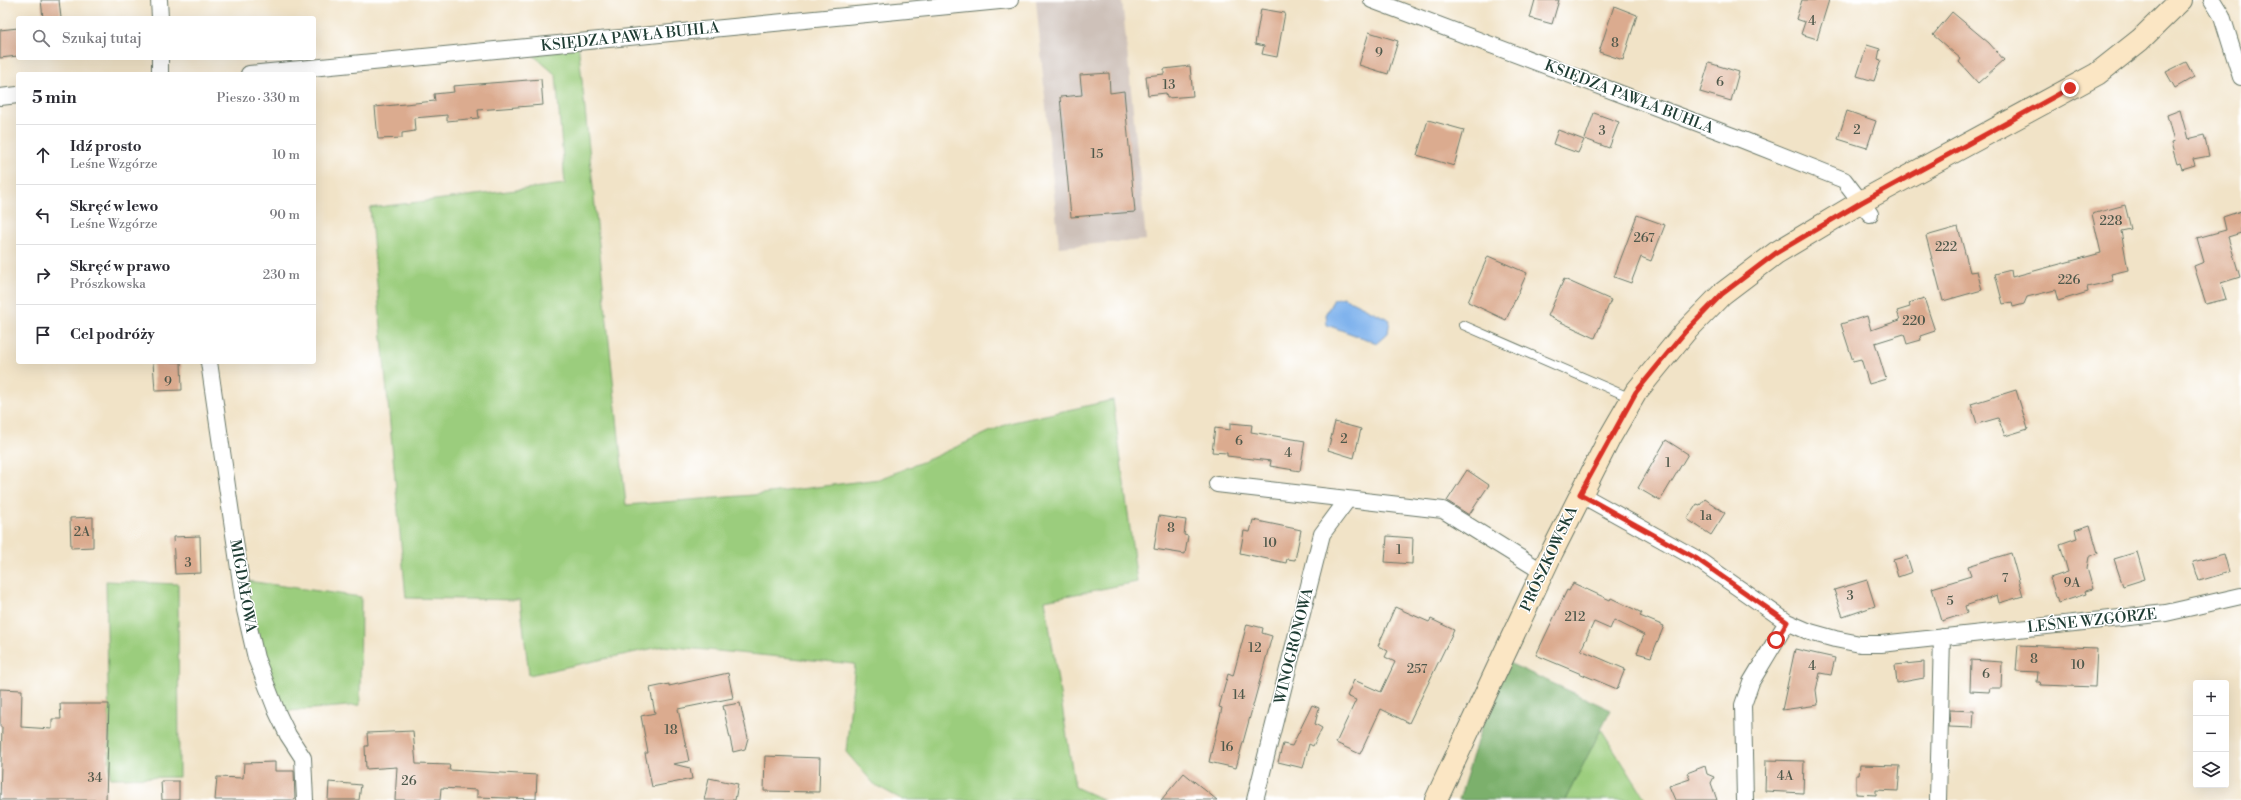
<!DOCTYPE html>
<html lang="pl">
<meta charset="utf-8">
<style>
:root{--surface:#fff;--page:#f2f2f3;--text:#2b2b33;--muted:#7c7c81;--line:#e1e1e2}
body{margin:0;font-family:"Libre Bodoni",serif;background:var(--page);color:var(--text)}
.controls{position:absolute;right:12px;bottom:12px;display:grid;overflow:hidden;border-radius:4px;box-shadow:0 4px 16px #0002}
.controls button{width:36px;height:36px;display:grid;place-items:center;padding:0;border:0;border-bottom:1px solid var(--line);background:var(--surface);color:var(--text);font:20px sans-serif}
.stop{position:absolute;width:12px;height:12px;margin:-9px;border:3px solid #d93025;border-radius:50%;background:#fff}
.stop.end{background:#d93025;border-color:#fff;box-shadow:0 1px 4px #0008}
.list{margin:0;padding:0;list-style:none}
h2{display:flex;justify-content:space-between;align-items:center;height:52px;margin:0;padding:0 16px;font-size:17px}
h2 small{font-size:13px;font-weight:400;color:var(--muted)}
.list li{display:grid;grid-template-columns:26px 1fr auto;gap:12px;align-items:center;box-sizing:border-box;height:60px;padding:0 16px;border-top:1px solid var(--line)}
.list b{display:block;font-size:15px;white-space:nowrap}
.list p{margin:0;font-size:13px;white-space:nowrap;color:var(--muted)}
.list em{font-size:13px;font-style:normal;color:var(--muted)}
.icon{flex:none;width:22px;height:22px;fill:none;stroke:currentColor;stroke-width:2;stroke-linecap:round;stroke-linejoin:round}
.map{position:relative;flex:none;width:2241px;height:800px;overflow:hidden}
.search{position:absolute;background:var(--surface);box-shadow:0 4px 16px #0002;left:16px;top:16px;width:300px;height:44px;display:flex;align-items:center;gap:10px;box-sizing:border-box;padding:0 14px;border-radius:4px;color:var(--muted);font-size:15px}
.panel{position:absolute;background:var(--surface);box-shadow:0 4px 16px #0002;left:16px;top:72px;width:300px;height:292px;border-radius:4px}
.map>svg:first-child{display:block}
.industrial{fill:#cec1b9}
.green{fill:#9bcd7d;stroke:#5d8558}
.forest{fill:#7cb06c;stroke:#4e7650}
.water{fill:#80b3ed;stroke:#507890}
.building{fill:#dbab8f}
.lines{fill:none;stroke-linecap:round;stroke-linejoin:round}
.service-casing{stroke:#687767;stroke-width:10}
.minor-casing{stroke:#687767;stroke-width:18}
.secondary-casing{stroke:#687767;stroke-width:24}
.service{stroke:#fff;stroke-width:8}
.minor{stroke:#fff;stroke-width:16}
.secondary{stroke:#fbe6c4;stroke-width:22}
.route{stroke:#d93025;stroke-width:5}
.labels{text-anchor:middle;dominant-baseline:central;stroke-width:3;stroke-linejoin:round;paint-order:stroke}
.number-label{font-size:13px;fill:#4e584b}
.street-label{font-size:15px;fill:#1f3d34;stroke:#fff}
</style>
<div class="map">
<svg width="2241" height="800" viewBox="0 0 2241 800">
<rect width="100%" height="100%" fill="#fff"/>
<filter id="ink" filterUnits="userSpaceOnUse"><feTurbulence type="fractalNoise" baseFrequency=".025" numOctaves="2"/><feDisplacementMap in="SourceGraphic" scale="8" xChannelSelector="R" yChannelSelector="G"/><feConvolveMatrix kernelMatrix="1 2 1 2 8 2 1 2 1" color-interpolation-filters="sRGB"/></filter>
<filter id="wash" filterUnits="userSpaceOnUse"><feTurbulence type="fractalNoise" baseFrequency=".012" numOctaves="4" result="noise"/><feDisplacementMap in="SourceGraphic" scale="16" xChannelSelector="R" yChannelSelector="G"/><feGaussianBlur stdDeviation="0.9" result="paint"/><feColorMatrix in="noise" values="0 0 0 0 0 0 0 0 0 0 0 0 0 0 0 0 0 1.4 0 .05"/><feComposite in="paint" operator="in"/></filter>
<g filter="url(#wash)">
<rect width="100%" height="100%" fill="#f1e3c7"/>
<!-- industrial -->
<path class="industrial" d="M1036 0H1122L1146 240 1059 247Z"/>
<!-- green -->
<path class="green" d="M578 42 626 505 753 495 879 479 932 458 1009 423 1113 400 1137 582 1045 600 1075 787 1104 800H903L875 785 846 752 855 664 664 646 529 675 520 600 406 598 370 208 565 184 556 75 524 47Z
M240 580 361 597 360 705 277 712Z
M106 581 178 584 179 777 110 778Z
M1601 729 1646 800H1565Z"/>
<!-- forest -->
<path class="forest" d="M1502 660 1611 710 1565 800H1459Z"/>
<!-- water -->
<path class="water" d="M1343 297 1390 320 1388 333 1377 343 1327 325 1326 313 1334 299Z"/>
<g id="blocks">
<!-- building -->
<path class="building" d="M41 0H59L61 18H43Z
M1535 0H1559L1552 24 1530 18Z
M1802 0H1829L1817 39 1801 34 1805 22 1796 19Z
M1614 6 1637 15 1623 60 1599 52Z
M1261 9 1285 13 1277 57 1262 54 1264 46 1255 44Z
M1952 12 1989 43 2004 60 1978 83 1959 62 1961 59 1933 35Z
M18 28V56L0 58V30Z
M1369 32 1398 41 1388 74 1359 65Z
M1867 45 1880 49 1878 59 1881 60 1874 81 1857 76Z
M2186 62 2194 77 2175 88 2166 72Z
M1709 63 1739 72 1731 101 1700 92Z
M1190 66 1193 96 1167 98 1166 93 1148 95 1146 76 1164 74V69Z
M1109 73 1110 93 1124 91 1135 212 1071 217 1060 97 1082 95 1080 75Z
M541 79 543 105 478 110 479 118 447 121V115L414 118 415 131 402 133V138L378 139 375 107 435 101 434 94 454 92 453 86Z
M2180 110 2188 139 2204 135 2209 156 2193 159 2195 165 2182 169 2180 163 2177 164 2171 143 2174 142 2167 115Z
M1847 111 1876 121 1867 148 1838 139Z
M1594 113 1619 122 1609 148 1585 139Z
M1428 120 1464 130 1454 166 1417 155Z
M1558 130 1584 140 1578 153 1553 144Z
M2125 205 2131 229 2121 231 2128 270 2111 274 2113 281 2087 287 2088 292 2058 301 2055 290 2027 297 2024 304 2013 307 2012 302 2003 304 1995 274 2011 270 2012 277 2101 253 2092 214Z
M2241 211V233L2228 237 2240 277 2221 283 2226 299 2206 304 2194 266 2204 262 2197 238 2226 230 2223 217Z
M1637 215 1665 225 1651 261 1641 257 1631 283 1614 277Z
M1958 227 1970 272 1977 271 1982 290 1943 301 1926 236Z
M1488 256 1527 273 1506 320 1468 302Z
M1564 279 1611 300 1595 338 1548 316Z
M1924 298 1935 331 1920 336 1921 340 1907 344 1904 334 1875 343 1886 379 1869 384 1861 359 1853 361 1841 324 1867 316 1871 330 1900 320 1897 311 1910 307 1909 303Z
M153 362H181L182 390 155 391Z
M2016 390 2028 429 2005 436 1998 418 1977 424 1971 404Z
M1335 422 1361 429 1354 458 1328 450Z
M1230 423 1252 425 1251 432 1305 441 1300 471 1270 466 1271 461 1227 456V453L1212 452 1215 428 1230 430Z
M1666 440 1688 454 1660 501 1638 488Z
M1467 470 1489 485 1469 515 1447 501Z
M1705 499 1725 513 1711 535 1687 519 1697 504 1700 505Z
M1159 516 1186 520 1184 535 1188 536 1185 554 1154 549Z
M93 517V547L71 548 70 518Z
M1253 520 1301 530 1295 560 1287 559 1286 563 1240 553 1244 531 1250 532Z
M2090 525 2098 553 2089 557 2087 568 2093 589 2085 591 2086 594 2058 603 2050 578 2068 572 2060 544 2077 538 2075 530Z
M200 536 201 573 175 574 173 537Z
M1387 536 1413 538 1412 564 1385 562Z
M2137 552 2145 579 2123 586 2114 559Z
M2011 553 2023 596 1999 603 1997 595 1965 606 1967 613 1942 621 1932 588 1971 576 1968 566Z
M2224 554 2229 572 2199 581 2193 562Z
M1907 556 1912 572 1898 577 1893 560Z
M1867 580 1875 606 1843 617 1834 590Z
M1573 583 1610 600 1611 598 1642 613 1640 616 1664 626 1651 657 1637 653 1644 635 1614 620 1610 629 1594 622 1581 650 1625 669 1617 689 1536 655 1567 590 1569 591Z
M1395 607 1429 622 1431 619 1454 630 1409 723 1381 709 1360 754 1336 743 1356 700 1347 696 1354 680 1381 692 1395 662 1385 657 1388 651 1378 646Z
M1247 624 1263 628 1262 633 1272 636 1236 768 1209 762 1222 708 1219 707 1228 674 1233 676Z
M2018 645 2097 648 2095 687 2041 685 2040 682H2037L2038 672 2016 671Z
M1795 649 1835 658 1831 675 1820 673 1816 690 1818 705 1782 710Z
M1971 660 2002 662 2001 688H1990L1989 692 1970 691Z
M1924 662V678L1897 683 1895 665Z
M728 673 733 698 678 709 689 761 673 764 690 768 692 779 652 787 645 753H648L641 716 655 713 650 688 669 684V686Z
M0 689 22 690 21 727 52 729V719H61L60 704H109L106 800H0L2 727H0Z
M740 703 748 738 745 749 733 752 723 706Z
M1312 705 1319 708 1315 724 1322 728 1313 746 1309 744 1303 768 1278 762 1283 744 1292 746Z
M1950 710 1974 711 1973 728 1949 727Z
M413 731 416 764 450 765 449 770 537 775 536 799 477 797V790L441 788 440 800H395L397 767 366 769 365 746H368L367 733Z
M765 756 820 758 819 792 764 791Z
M1766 760 1804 761 1803 793 1765 791Z
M275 762V771H294L295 800H215L217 777 243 778 244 763Z
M1860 765 1900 766 1898 791 1876 790V795L1856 794V775H1859Z
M1705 766 1707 774 1714 777 1711 783 1717 800H1675L1669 786 1690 779 1687 773Z
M1184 773 1217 800H1161Z
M709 778 738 784 735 800H704Z
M161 781H179V800H162Z
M329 782 361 785 359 800H328Z"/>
</g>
</g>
<g filter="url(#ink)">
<use href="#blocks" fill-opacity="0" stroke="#687767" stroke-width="1"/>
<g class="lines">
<!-- service casing -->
<g class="service-casing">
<path id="service" d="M1463 325 1631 398"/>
</g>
<!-- minor casing -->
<g class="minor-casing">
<path id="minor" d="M159 0 160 18
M1372 0 1743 140 1844 180 1870 214
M2212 0 2222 16 2241 77
M160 58V74
M249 74 1010 0
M0 97 18 95
M209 362 245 610 256 658 277 712 288 735 303 758 305 800
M1217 484 1443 510 1543 572
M1580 494 1697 559 1787 622 1810 632 1835 639 1860 644H1881L2166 613 2241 596
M1255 800 1322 534 1348 499
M1745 800 1743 705 1751 682 1787 622
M1938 800 1942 637"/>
</g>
<!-- secondary casing -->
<g class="secondary-casing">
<path id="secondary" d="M1436 800 1552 552 1610 437 1636 392 1685 332 1722 294 1776 253 1861 202 2097 74 2140 40 2181 0"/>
</g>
<!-- service -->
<use href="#service" class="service"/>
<!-- minor -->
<use href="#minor" class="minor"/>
<!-- secondary -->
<use href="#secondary" class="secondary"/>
</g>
</g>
<g class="lines" filter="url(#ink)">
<!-- route -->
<path class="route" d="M1776 640 1787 622 1697 559 1580 494 1636 392 1685 332 1722 294 1776 253 1862 202 2070 88"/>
</g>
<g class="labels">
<!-- number labels -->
<g class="number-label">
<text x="1812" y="21">4</text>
<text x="1615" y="43">8</text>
<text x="1379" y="53">9</text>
<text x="1720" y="82">6</text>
<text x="1169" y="85">13</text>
<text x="1857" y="130">2</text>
<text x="1602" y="131">3</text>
<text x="1097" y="154">15</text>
<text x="2111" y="221">228</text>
<text x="1644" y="238">267</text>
<text x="1946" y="247">222</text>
<text x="2069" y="280">226</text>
<text x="1914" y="321">220</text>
<text x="168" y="382">9</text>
<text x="1344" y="439">2</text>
<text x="1239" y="441">6</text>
<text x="1288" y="453">4</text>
<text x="1668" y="463">1</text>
<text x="1706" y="516">1a</text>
<text x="1171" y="528">8</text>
<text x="82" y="532">2A</text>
<text x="1270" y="543">10</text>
<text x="1399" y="550">1</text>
<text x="188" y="563">3</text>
<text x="2005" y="578">7</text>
<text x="2072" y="583">9A</text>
<text x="1850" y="596">3</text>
<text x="1950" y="601">5</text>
<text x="1575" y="617">212</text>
<text x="1255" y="648">12</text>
<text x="2034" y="659">8</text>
<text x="2078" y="665">10</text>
<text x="1812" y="666">4</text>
<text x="1417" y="669">257</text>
<text x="1986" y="674">6</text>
<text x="1239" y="695">14</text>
<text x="671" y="730">18</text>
<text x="1227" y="747">16</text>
<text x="1785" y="776">4A</text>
<text x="95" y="778">34</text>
<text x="409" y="781">26</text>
</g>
<!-- street labels -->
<g class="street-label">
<text transform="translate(630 37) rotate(-6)">KSIĘDZA PAWŁA BUHLA</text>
<text transform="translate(1629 97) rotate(21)">KSIĘDZA PAWŁA BUHLA</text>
<text transform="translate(1549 559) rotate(-65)">PRÓSZKOWSKA</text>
<text transform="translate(243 586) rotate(80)">MIGDAŁOWA</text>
<text transform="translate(2092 621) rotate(-6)">LEŚNE WZGÓRZE</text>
<text transform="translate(1294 646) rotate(-76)">WINOGRONOWA</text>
</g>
</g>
</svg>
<div class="controls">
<button>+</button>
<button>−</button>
<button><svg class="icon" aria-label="layers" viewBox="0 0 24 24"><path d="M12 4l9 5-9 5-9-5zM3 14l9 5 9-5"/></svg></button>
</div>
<div class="stop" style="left:1776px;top:640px"></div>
<div class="stop end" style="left:2070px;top:88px"></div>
<div class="search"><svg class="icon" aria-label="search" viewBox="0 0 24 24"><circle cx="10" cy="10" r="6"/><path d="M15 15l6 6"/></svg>Szukaj tutaj</div>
<section class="panel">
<h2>5 min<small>Pieszo · 330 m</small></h2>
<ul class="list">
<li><svg class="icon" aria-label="ahead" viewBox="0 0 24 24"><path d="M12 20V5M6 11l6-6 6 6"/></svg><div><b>Idź prosto</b><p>Leśne Wzgórze</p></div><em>10 m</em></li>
<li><svg class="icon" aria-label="left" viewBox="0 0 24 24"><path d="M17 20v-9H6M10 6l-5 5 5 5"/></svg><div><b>Skręć w lewo</b><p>Leśne Wzgórze</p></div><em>90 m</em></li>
<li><svg class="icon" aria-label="right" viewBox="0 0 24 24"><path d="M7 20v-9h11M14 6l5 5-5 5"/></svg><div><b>Skręć w prawo</b><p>Prószkowska</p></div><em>230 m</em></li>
<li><svg class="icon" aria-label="arrive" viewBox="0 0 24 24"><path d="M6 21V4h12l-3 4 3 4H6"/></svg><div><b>Cel podróży</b></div></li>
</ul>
</section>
</div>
